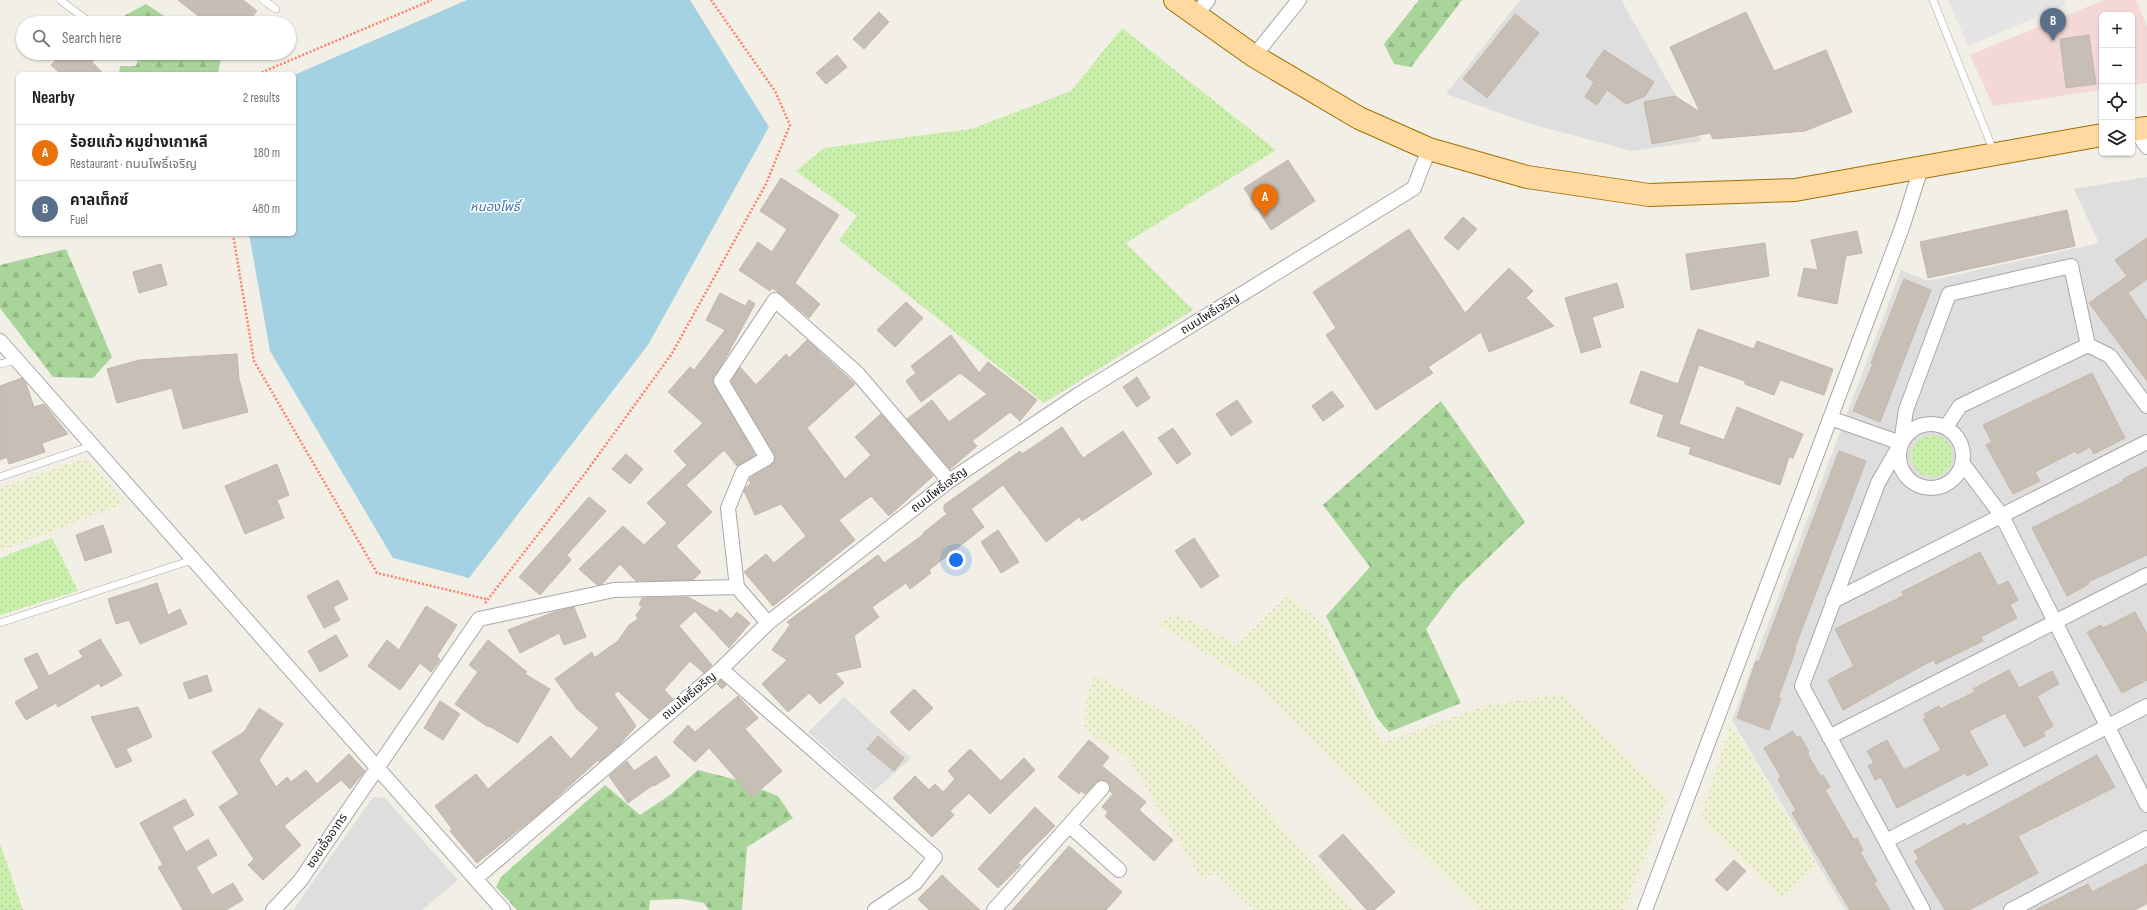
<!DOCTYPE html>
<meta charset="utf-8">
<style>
:root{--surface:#fff;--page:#f6f6f6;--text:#222;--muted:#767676;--line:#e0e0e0;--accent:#d20700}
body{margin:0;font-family:"Sofia Sans Condensed","Noto Sans Thai",sans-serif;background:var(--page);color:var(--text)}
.controls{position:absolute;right:12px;top:12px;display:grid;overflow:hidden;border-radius:6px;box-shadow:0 1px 3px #0004}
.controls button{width:36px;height:36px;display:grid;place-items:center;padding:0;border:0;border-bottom:1px solid var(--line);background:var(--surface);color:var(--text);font:20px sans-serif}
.you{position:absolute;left:956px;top:560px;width:14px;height:14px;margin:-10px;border:3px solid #fff;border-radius:50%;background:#1a73e8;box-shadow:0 0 0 6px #1a73e833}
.badge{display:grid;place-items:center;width:26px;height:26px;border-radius:50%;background:var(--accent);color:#fff;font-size:13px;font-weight:700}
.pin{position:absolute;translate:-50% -33px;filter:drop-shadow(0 1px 2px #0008)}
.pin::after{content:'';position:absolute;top:21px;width:14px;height:12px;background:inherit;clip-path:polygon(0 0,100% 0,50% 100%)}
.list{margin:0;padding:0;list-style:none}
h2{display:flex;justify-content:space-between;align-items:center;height:52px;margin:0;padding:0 16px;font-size:17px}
h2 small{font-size:13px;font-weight:400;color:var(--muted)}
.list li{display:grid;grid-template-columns:26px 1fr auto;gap:12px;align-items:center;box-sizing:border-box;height:56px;padding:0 16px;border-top:1px solid var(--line)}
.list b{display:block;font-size:15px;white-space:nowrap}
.list p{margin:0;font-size:13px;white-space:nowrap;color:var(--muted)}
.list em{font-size:13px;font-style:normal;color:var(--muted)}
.icon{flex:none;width:22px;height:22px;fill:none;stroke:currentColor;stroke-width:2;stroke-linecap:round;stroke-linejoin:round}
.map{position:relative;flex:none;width:2147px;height:910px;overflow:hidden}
.search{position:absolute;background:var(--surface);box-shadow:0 1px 3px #0004;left:16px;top:16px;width:280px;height:44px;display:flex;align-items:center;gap:10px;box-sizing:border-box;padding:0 14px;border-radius:22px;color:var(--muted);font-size:15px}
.panel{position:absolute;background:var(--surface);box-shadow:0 1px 3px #0004;left:16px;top:72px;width:280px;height:164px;border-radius:6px}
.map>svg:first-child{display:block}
.residential{fill:#dfdede}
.commercial{fill:#f3d8d6}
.farmland{fill:url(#farmland-dots)}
.grass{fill:url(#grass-dots)}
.forest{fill:url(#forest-firs)}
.parking{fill:#e5e5e5}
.water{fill:#a5d2e2}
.building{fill:#c7beb6;stroke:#c5b6a8}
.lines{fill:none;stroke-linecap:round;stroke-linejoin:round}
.lane-casing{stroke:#a8a8a8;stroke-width:8}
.street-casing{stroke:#a8a8a8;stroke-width:16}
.primary-casing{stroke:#9e6f00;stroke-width:24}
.path{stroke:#ff806b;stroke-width:2.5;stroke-dasharray:2 2;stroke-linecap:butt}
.lane{stroke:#fff;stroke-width:7}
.street{stroke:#fff;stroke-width:14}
.primary{stroke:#ffd99f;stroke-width:22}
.labels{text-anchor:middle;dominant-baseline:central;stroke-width:3;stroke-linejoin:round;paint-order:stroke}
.street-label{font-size:12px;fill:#212121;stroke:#fff}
.water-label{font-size:13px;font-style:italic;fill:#4376b1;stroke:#fff}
</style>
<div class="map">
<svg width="2147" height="910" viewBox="0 0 2147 910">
<defs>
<pattern id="farmland-dots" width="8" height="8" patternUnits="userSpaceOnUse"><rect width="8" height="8" fill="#eef1d2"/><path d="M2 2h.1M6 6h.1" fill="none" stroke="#ccceb4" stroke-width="1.8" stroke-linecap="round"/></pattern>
<pattern id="grass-dots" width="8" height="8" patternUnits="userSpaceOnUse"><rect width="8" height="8" fill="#caefab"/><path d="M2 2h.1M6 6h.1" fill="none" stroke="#adcd93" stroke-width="1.8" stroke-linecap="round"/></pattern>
<pattern id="forest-firs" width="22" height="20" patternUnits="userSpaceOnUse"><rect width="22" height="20" fill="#a9d49a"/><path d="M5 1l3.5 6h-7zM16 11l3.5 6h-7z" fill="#91b684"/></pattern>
</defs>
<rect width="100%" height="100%" fill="#f2efe7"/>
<!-- residential -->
<path class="residential" d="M1520 0H1621L1702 141 1632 151 1531 124 1446 94Z
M2147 177V905L2138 910H1845L1732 720 1901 270 1928 281 2099 243 2074 189Z
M844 697 911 758 874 791 808 732Z
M373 797 385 798 458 880 422 910H293Z"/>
<!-- commercial -->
<path class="commercial" d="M2104 0H2136L2147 27V83L2132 86V15H2102V90L1993 106 1970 55Z"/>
<!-- farmland -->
<path class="farmland" d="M86 458 126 503 0 551V488Z
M1288 595 1325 626 1382 743 1484 706 1562 694 1668 797 1624 910H1479L1406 838 1260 687 1158 624 1176 614 1237 644Z
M1095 675 1196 728 1353 910H1254L1215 872 1202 880 1129 759 1085 730 1086 699Z
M1731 724 1816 865 1782 899 1700 819Z"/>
<!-- grass -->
<path class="grass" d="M1122 28 1276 150 1126 243 1193 310 1044 403 839 240 857 216 796 171 824 148 971 129 1071 91Z
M1911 456a21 21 0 1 1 42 0a21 21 0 1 1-42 0Z
M52 538 78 591 0 615V558Z
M0 844 23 910H0Z"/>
<!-- forest -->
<path class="forest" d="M1419 0H1462L1411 67 1394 64 1384 44Z
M146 4 175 23H113V22Z
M141 53H222L218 74H119L120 66H136Z
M66 249 112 357 93 378 53 377 0 308V265Z
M1441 401 1525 522 1457 588 1426 629 1461 703 1389 732 1377 718 1326 616 1370 567 1323 505Z
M698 770 737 780 778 796 793 818 747 847 742 910H709L704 903 682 899 650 900 649 910H517L496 887 501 877 605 785 640 815 670 795Z"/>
<!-- parking -->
<path class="parking" d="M1948 0H2064L2066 5 1968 46Z"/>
<!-- water -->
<path class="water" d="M467 0H690L769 127 648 345 469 578 393 558 270 351 249 234H294V75Z"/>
<!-- building -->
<path class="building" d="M178 0H243L257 11 247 23H207Z
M879 12 889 22 864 49 853 39Z
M1746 12 1774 71 1826 50 1852 112 1805 131 1713 139 1710 133 1652 144 1644 102 1675 96 1700 112 1670 47Z
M1515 14 1539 33 1487 98 1463 79Z
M2089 35 2096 84 2066 88 2060 39Z
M1604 50 1654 82 1645 96 1626 104 1607 90 1597 105 1585 97 1594 82 1586 76Z
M62 53H100L92 62 104 74H61L51 65Z
M837 55 847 67 826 84 816 73Z
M1288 160 1315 201 1271 230 1244 188Z
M781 178 839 215 795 283 820 304 809 318 781 294 772 288 770 291 739 270 758 242 772 252 787 229 760 211Z
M2067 210 2075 246 1928 278 1920 242Z
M1463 217 1477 229 1458 250 1444 238Z
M1409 229 1465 313 1509 268 1533 291 1526 298 1554 326 1489 352 1481 332 1428 367 1433 373 1376 410 1326 335 1336 328 1313 292Z
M1857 231 1862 253 1846 256 1837 304 1798 296 1804 268 1818 270 1811 240Z
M2147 238V279L2128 293 2147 321V381L2089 303 2127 276 2115 260Z
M1765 243 1769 276 1691 290 1686 254Z
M161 264 167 285 139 293 133 272Z
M1904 279 1931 290 1880 422 1853 411 1873 364 1871 363Z
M1617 283 1624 307 1592 317 1601 347 1581 353 1565 298Z
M720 293 745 306 749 300 755 304 713 381 755 455 737 466 724 450 686 485 712 512 676 546 701 572 693 580 636 581 620 564 602 584 597 585 579 569 623 526 644 545 667 523 647 503 687 465 674 451 703 423 668 392 690 367 694 370 725 330 706 320Z
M906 302 923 318 895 347 877 330Z
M1698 329 1754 349 1757 341 1833 369 1824 395 1780 380 1774 395 1745 384V381L1699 365 1679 424 1724 440 1737 407 1803 434 1793 458 1789 457 1780 485 1689 454 1691 447 1657 436 1664 415 1630 403 1641 371 1678 384Z
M951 335 979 373 988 362 1037 400 1020 421 1010 412 972 441 977 446 950 469 907 419 932 400 949 422 987 394 960 373 921 402 906 381 916 373 911 366Z
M807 340 855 384 807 428 845 479 871 455 855 437 881 414 933 476 889 516 871 496 839 520 855 540 773 606 744 572 766 554 774 563 806 536 781 504 755 515 744 491 747 486 751 484 749 481 750 478 772 465 775 458 731 381 740 367 756 385 786 354 789 358Z
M237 354 239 379 248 412 183 429 172 388 117 403 107 369 139 360Z
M2092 373 2125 438 2094 454 2090 447 2077 454 2075 451 2035 472 2040 481 2013 494 1986 445 1992 442 1983 425Z
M1137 377 1150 398 1137 407 1123 387Z
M22 378 26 384 34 407 44 404 68 434 42 443 45 452 9 464 7 457 0 460V386Z
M1332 391 1344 406 1323 421 1312 406Z
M1237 400 1252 422 1231 436 1216 414Z
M1062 427 1083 458 1123 431 1152 474 1082 521 1079 517 1046 542 1003 485 971 509 984 527 929 570 931 573 910 589 906 583 872 607 879 617 854 636 861 667 835 673 844 683 820 704 809 693 788 712 762 684 787 660 772 650 790 625 787 622 878 555 884 563 924 534 923 533 947 514 944 510V505L1020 451 1022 454Z
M1173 428 1191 454 1177 464 1158 438Z
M1839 451 1866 461 1794 650 1796 649 1778 698H1781L1769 730 1737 718 1756 661 1759 662Z
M626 454 643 469 630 484 612 469Z
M277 464 289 495 277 500 284 518 245 534 225 486Z
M2147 467V555L2088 582 2089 584 2067 596 2032 528 2124 481 2123 479Z
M589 497 606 511 567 555 571 560 540 595 519 577Z
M103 525 112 552 85 561 76 535Z
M998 530 1019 562 1001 573 981 542Z
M1194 538 1219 576 1201 588 1175 551Z
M1980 552 1998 586 2008 581 2018 600 2010 605 2017 618 1981 637 1983 641 1936 664 1934 660 1929 662 1843 710 1828 680 1854 666 1835 629 1897 599 1904 595 1902 592Z
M338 580 348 599 333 607 340 620 324 628 307 596Z
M157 583 168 615 180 609 187 624 140 644 129 620 116 624 108 599Z
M688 597 717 613 720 609 731 619 737 612 750 623 729 648 695 611 679 626 712 665 704 673 690 661 664 690 673 699 649 719 618 691 614 694 636 726 619 745 599 762 598 760 542 811 477 863 450 831 452 829 435 806 476 774 488 789 551 736 571 759 599 728 577 709 555 679 592 652 594 658 618 641 629 625 638 619 636 615 642 607 639 605 642 598Z
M426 606 457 625 437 656 440 660 431 672 420 663 400 690 368 666 387 640 399 650Z
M574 607 586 637 564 645 559 633 520 653 508 630 554 612Z
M2135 612 2147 634V680L2122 693 2087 632 2101 625 2103 628Z
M336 635 348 656 320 672 308 651Z
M100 639 122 675 101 687 99 683 58 707 56 703 26 720 15 702 39 688 24 659 37 653 49 676 83 657 79 651Z
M488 640 527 672 525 674 550 689 518 743 489 726 488 727 455 704 478 672 469 665Z
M2009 670 2019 688 2052 671 2059 684 2037 696 2053 726 2043 732 2045 736 2024 747 2005 713 1969 731 1988 765 1967 776 1965 773 1897 808 1881 777 1875 780 1868 766 1874 763 1867 751 1887 740 1904 770 1941 750 1923 719 1926 717 1924 714 1939 706 1940 709 1975 692 1973 689Z
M207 675 212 691 189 699 183 683Z
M721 680 726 685 722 689 717 684Z
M914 689 933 708 909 731 890 712Z
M738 696 758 718 745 729 782 771 752 797 709 748 695 762 673 742 688 725 695 732Z
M440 701 460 714 443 740 424 728Z
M138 707 152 737 126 749 132 761 116 768 91 717Z
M259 708 283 724 259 760 276 787 287 777 291 782 306 770 317 784 349 754 365 771 350 789 341 780 284 826 301 845 263 880 248 865 254 859 219 807 239 794 212 752 244 732Z
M1793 731 1797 738 1800 736 1809 752 1807 753 1821 777 1823 775 1830 787 1825 790 1854 840 1857 838 1863 850 1860 852 1877 881 1874 883 1890 910H1850L1792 813 1796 810 1778 779 1781 777 1764 748Z
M878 736 904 758 894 771 867 749Z
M1089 740 1109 757 1102 766 1146 802 1139 810 1173 840 1154 861 1105 816 1108 812 1102 807 1113 794 1110 791V786L1108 782 1099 780 1085 794 1081 791 1079 794 1058 777Z
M970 749 1001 781 1024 758 1035 770 990 814 969 793 950 811 954 815 932 837 893 798 915 776 929 790 935 784 943 792 955 779 948 771Z
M2097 755 2115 787 2018 836 2038 873 1969 910H1945L1915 861 1919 859 1914 851 1965 823 1967 826Z
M656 756 670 776 654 786 653 785 628 803 609 776 627 761 634 771Z
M185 799 194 815 172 827 186 852 208 839 217 855 196 867 212 895 233 883 243 900 226 910H183L158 867 163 865 140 823Z
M1035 807 1055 826 1018 863 1021 865 998 888 978 869Z
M1343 834 1395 892 1374 910H1367L1319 856Z
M1069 846 1122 892 1106 910H1012Z
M1734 860 1746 871 1727 891 1715 880Z
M2147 864V903L2134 910H2035L2088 884 2092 892Z
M942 875 960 892 980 910H929L918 899Z"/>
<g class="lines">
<!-- lane casing -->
<g class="lane-casing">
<path id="lane" d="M60 0 91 23
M263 0 276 9
M1933 0 1994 152
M0 364 15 360
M0 477 91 446
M0 623 192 560"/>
</g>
<!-- street casing -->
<g class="street-casing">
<path id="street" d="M1196 15 1208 0
M1254 56 1299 0
M2135 130 2147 147
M0 341 503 910
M1830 418 1901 443
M1899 456a32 32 0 1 1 64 0a32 32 0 1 1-64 0Z
M1946 427 1960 406 2088 345 2110 356 2147 406
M1963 464 2002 516 2147 805
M737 587 728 508 743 472 767 458 721 381 775 300 858 374 949 481
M1833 601 2147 442
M721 669 935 857 915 883 875 910
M1829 737 2147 575
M1069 825 1119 870
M1886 841 2147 706
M475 879 721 669 768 623 949 481 1078 395 1414 188 1429 149
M273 910 300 881 479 619 614 590 737 587 768 623
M994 910 1102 788
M1645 910 1903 225 1921 168
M1923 910 1802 686 1878 483 1901 443 1906 410 1949 294 2071 266 2088 345
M2011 910 2147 838"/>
</g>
<!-- primary casing -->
<g class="primary-casing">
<path id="primary" d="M1175 0 1254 56 1359 118 1429 149 1527 177 1649 195 1795 190 2102 135
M2132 130 2147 128"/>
</g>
<!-- path -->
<path class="path" d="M258 74 432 0
M233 234 254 361 377 573 486 599
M485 603 586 472 671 355 766 184 790 125 775 91 711 0"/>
<!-- lane -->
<use href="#lane" class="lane"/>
<!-- street -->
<use href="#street" class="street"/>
<!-- primary -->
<use href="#primary" class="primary"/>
</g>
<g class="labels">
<!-- street labels -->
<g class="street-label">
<text transform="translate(1210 314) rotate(-32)">ถนนโพธิ์เจริญ</text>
<text transform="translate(939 490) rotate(-37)">ถนนโพธิ์เจริญ</text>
<text transform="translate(689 696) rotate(-40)">ถนนโพธิ์เจริญ</text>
<text transform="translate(327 841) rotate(-56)">ซอยเอื้ออาทร</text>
</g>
<!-- water labels -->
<g class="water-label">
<text x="495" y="207">หนองโพธิ์</text>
</g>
</g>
</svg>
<div class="controls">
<button>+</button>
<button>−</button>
<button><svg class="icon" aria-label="locate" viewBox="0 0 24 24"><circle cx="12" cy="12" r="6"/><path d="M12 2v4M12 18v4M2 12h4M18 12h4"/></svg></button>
<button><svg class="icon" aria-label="layers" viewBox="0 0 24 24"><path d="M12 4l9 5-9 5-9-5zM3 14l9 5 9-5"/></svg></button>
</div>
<div class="you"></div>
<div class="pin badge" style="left:1265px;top:217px;background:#e8710a">A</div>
<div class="pin badge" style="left:2053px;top:41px;background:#5c6f8a">B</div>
<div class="search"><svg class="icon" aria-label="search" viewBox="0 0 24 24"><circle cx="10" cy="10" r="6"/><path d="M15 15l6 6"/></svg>Search here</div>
<section class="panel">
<h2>Nearby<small>2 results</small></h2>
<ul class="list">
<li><span class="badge" style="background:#e8710a">A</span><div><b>ร้อยแก้ว หมูย่างเกาหลี</b><p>Restaurant · ถนนโพธิ์เจริญ</p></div><em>180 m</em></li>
<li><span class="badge" style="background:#5c6f8a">B</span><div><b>คาลเท็กซ์</b><p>Fuel</p></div><em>480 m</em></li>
</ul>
</section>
</div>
